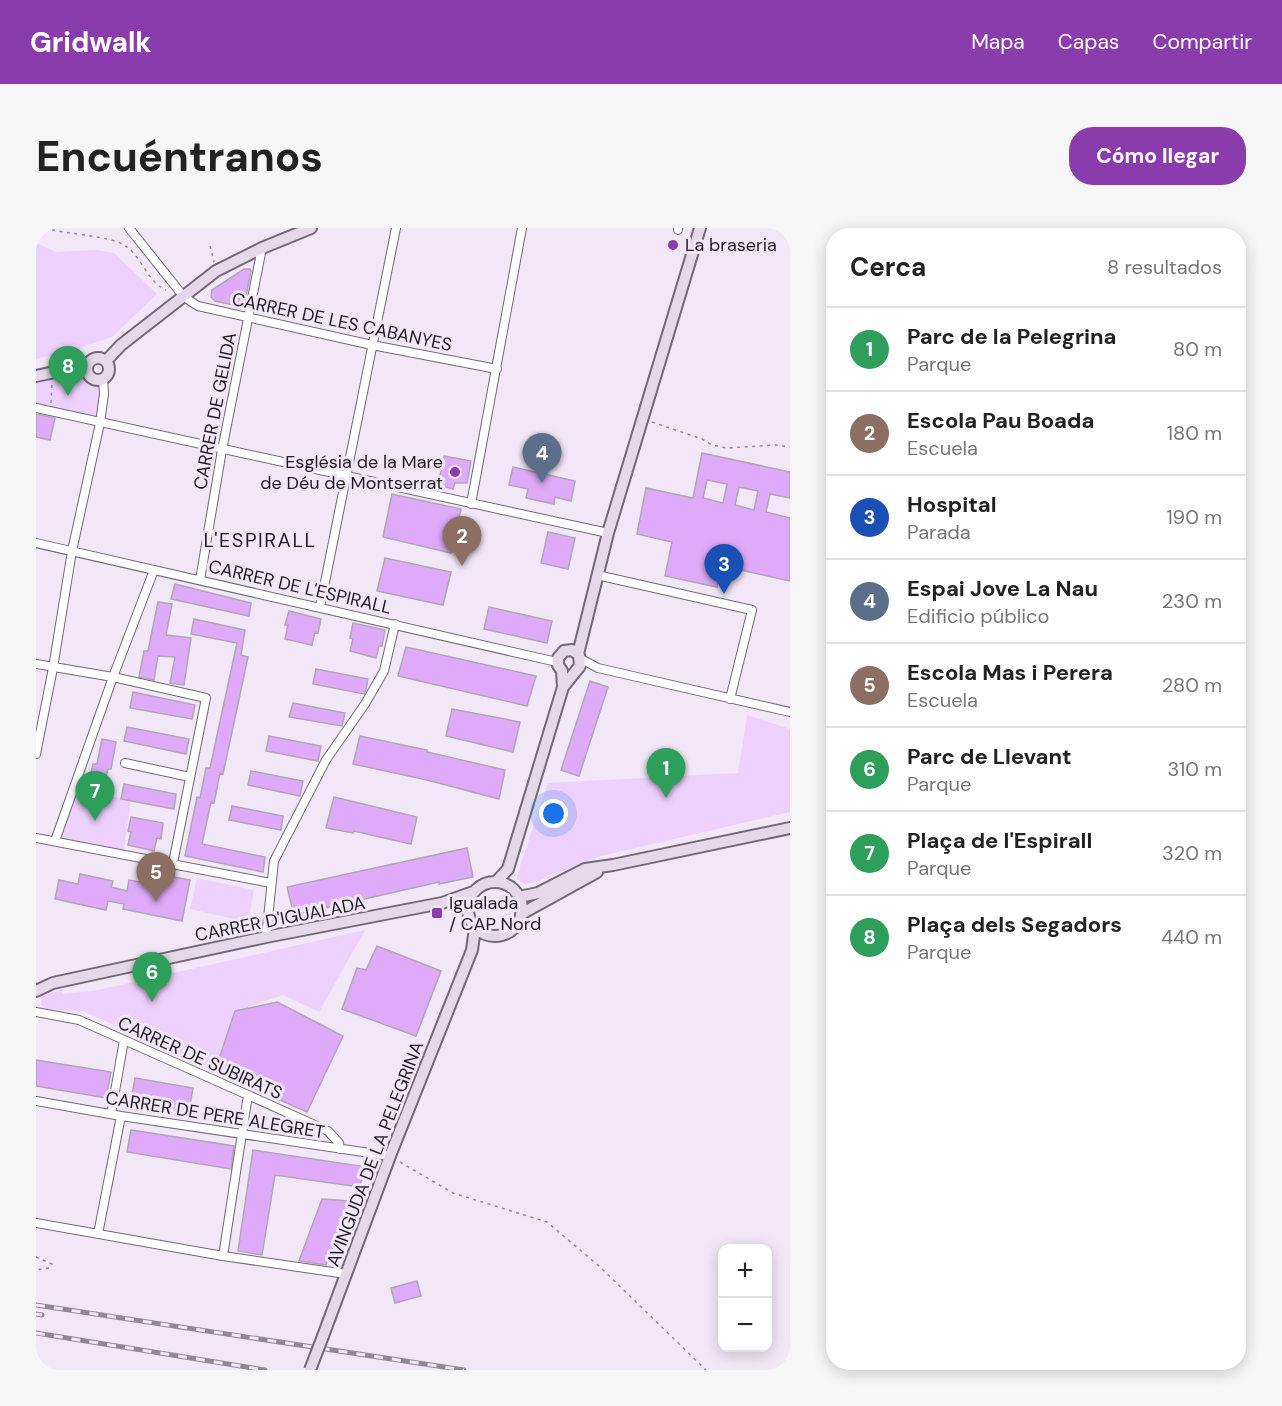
<!DOCTYPE html>
<html lang="es">
<meta charset="utf-8">
<style>
:root{--surface:#fff;--page:#f6f6f6;--text:#222;--muted:#767676;--line:#e0e0e0;--accent:#8a3cac}
body{margin:0;font-family:"DM Sans",sans-serif;background:var(--page);color:var(--text)}
.controls{position:absolute;right:18px;bottom:18px;display:grid;overflow:hidden;border-radius:12px;box-shadow:0 3px 15px #0003}
.controls button{width:54px;height:54px;display:grid;place-items:center;padding:0;border:0;border-bottom:2px solid var(--line);background:var(--surface);color:var(--text);font:30px sans-serif}
.you{position:absolute;left:518px;top:586px;width:21px;height:21px;margin:-15px;border:4px solid #fff;border-radius:50%;background:#1a73e8;box-shadow:0 0 0 9px #1a73e833}
.badge{display:grid;place-items:center;width:39px;height:39px;border-radius:50%;background:var(--accent);color:#fff;font-size:20px;font-weight:700}
.pin{position:absolute;translate:-50% -50px;filter:drop-shadow(0 2px 3px #0008)}
.pin::after{content:'';position:absolute;top:32px;width:21px;height:18px;background:inherit;clip-path:polygon(0 0,100% 0,50% 100%)}
.list{margin:0;padding:0;list-style:none}
h2{display:flex;justify-content:space-between;align-items:center;height:78px;margin:0;padding:0 24px;font-size:26px}
h2 small{font-size:20px;font-weight:400;color:var(--muted)}
.list li{display:grid;grid-template-columns:39px 1fr auto;gap:18px;align-items:center;box-sizing:border-box;height:84px;padding:0 24px;border-top:2px solid var(--line)}
.list b{display:block;font-size:22px;white-space:nowrap}
.list p{margin:0;font-size:20px;white-space:nowrap;color:var(--muted)}
.list em{font-size:20px;font-style:normal;color:var(--muted)}
.map{position:relative;flex:none;width:754px;height:1142px;overflow:hidden;border-radius:24px}
header{display:flex;align-items:center;gap:36px;box-sizing:border-box;height:84px;padding:0 30px;background:var(--accent);color:#fff}
header strong{font-size:28px}
nav{display:flex;gap:33px;margin-inline-start:auto;font-size:21px}
.intro{display:flex;align-items:center;justify-content:space-between;box-sizing:border-box;height:144px;padding:0 36px}
h1{margin:0;font-size:42px}
.button{padding:15px 27px;border-radius:24px;background:var(--accent);color:#fff;font-size:21px;font-weight:700}
main{display:flex;gap:36px;padding:0 36px}
aside{flex:1;background:var(--surface);border-radius:24px;box-shadow:0 3px 15px #0003}
.map>svg:first-child{display:block}
.green{fill:#eed0fd}
.building{fill:#dfaaf9;stroke:#b0a6b5;stroke-width:1.5;fill-rule:evenodd}
.lines{fill:none;stroke-linecap:round;stroke-linejoin:round}
.street-casing{stroke:#726976;stroke-width:10}
.secondary-casing{stroke:#726976;stroke-width:14}
.path{stroke:#938b97;stroke-width:1.5;stroke-dasharray:3 4.5;stroke-linecap:butt}
.street{stroke:#fff;stroke-width:8}
.secondary{stroke:#e4d8e9;stroke-width:10}
.rail-casing{stroke:#8f8893;stroke-width:5}
.rail{stroke:#f1e7f7;stroke-width:3;stroke-dasharray:9;stroke-linecap:butt}
.secondary-bridge-casing{stroke:#726976;stroke-width:14;stroke-linecap:butt}
.secondary-bridge{stroke:#e4d8e9;stroke-width:10}
.poi-dot{fill:#8a3cac;stroke:#f1e7f7;stroke-width:2}
.labels{text-anchor:middle;dominant-baseline:central;stroke-width:6;stroke-linejoin:round;paint-order:stroke}
.poi-label{font-size:18px;fill:#1f1b21;stroke:#f1e7f7;text-anchor:start}
.street-label{font-size:18px;fill:#1f1b21;stroke:#f1e7f7}
.neighbourhood-label{font-size:20px;letter-spacing:1.5px;fill:#1f1b21;stroke:#f1e7f7}
</style>
<header>
<strong>Gridwalk</strong>
<nav><a>Mapa</a><a>Capas</a><a>Compartir</a></nav>
</header>
<div class="intro"><h1>Encuéntranos</h1><a class="button">Cómo llegar</a></div>
<main>
<div class="map">
<svg width="754" height="1142" viewBox="0 0 754 1142">
<rect width="100%" height="100%" fill="#f1e7f7"/>
<!-- green -->
<path class="green" d="M0 15 20 24 60 22 78 25 121 66 76 109 37 122 0 131Z
M35 143 48 147 52 154 65 160 62 190 0 176V150Z
M711 487 754 501V584L565 628C539 635 515 652 488 656L481 651 483 641 512 555 702 545Z
M37 561 95 572 87 626 19 613Z
M161 650 218 662 212 694 154 681Z
M329 702 283 784 247 767 199 783 179 843 49 784 11 781 5 777 6 768 27 761 26 766 57 763Z"/>
<!-- building -->
<path class="building" d="M208 41H214L215 43 209 73 202 78 179 73 175 69 176 62Z
M0 186 19 190 14 212 0 209Z
M666 225 754 244V270L734 266 730 284 754 290V353L686 338 681 359 629 348 636 314 601 306 610 260 657 270ZM671 252 691 256 687 275 667 270ZM703 259 722 263 718 282 699 277Z
M408 228 435 233 431 255H419L417 261 402 257Z
M477 239 539 253 535 273 519 269 518 276 490 270 492 261 473 257Z
M356 266 425 281 415 325 347 309Z
M512 304 539 310 532 341 505 335Z
M349 330 415 344 407 377 341 363Z
M139 356 215 375 213 388 135 371Z
M122 374 136 376 130 407 155 410 148 457 134 455 139 429 122 428 118 452 103 449 108 423H112Z
M453 379 516 393 511 415 448 401Z
M253 383 285 391 282 405 279 404 276 417 249 411 252 397H249Z
M158 391 209 402 205 427 212 429 187 546 184 545 178 575 175 574 166 616 229 629 227 644 149 628 161 569 164 570 170 540H174L201 415 155 406Z
M317 395 349 402 346 418H343L340 430 314 423 317 411 314 410Z
M370 419 500 448 491 478 362 448Z
M280 441 332 451 330 462 328 466 277 456Z
M554 453 572 459 543 548 525 542Z
M97 464 159 477 156 491 94 480Z
M257 475 309 485 306 498 253 489Z
M416 481 484 494 477 524 410 508Z
M91 499 153 511 150 526 88 513Z
M233 508 285 518 282 533 230 523Z
M324 508 391 522V524L469 542 463 571 391 552 317 536Z
M66 511 80 514 75 541H72L66 565 51 563 57 536H61Z
M215 543 267 553 264 568 212 557Z
M88 556 140 566 138 581 85 571Z
M298 569 381 589 375 616 318 603 317 605 290 600Z
M196 578 247 588 245 602 193 592Z
M95 589 127 595 125 611 121 610 118 623 92 617 95 604 92 603Z
M431 620 437 649 403 656V654L258 687 251 659Z
M112 644 154 652 146 693 87 681 88 676 72 673 70 682 19 671 23 652 42 656 44 646 77 653 75 659 91 663 93 652 110 655Z
M341 718 405 743 380 808 306 781 321 740 330 742Z
M241 774 307 808 271 884 179 843 199 783Z
M0 832 75 844 70 870 0 858Z
M99 850 157 860 153 882 95 873Z
M95 902 198 918 195 941 91 924Z
M217 922 331 939 323 959 239 947 226 1027 202 1023Z
M286 971 314 973 290 1037 263 1033Z
M381 1053 385 1068 359 1075 355 1060Z"/>
<g class="lines">
<!-- street casing -->
<g class="street-casing">
<path id="street" d="M93 0 148 69 162 78 336 117 461 141
M642 2V0
M0 180 572 305
M435 276 486 0
M0 315 521 434
M561 347 716 382 694 471
M164 352 186 222 226 20
M284 379 360 0
M545 431 562 440 754 484
M0 436 77 449 170 470 137 635
M0 526 17 440 36 323 64 195 68 166 67 151
M89 535 154 549
M0 610 235 655
M19 613 77 449 118 342
M230 709 238 633 290 532 329 476 348 443 359 396
M0 784 43 792 212 867 292 903 303 915 304 921
M0 873 85 888 354 928
M75 886 88 812
M0 995 187 1028 310 1046
M62 1006 85 888
M187 1028 212 867"/>
</g>
<!-- secondary casing -->
<g class="secondary-casing">
<path id="secondary" d="M51 141a11 11 0 1 1 22 0a11 11 0 1 1-22 0Z
M70 133 85 117 180 43 226 20 275 0
M0 148 51 137
M542 426 572 305 664 0
M460 654 472 641 527 459 544 438 543 427 536 422 528 423 522 430V437L526 443 527 459
M432 681a27 27 0 1 1 54 0a27 27 0 1 1-54 0Z
M483 669 502 665 549 641 577 637 754 600
M485 686 561 644
M0 763 17 755 230 709 406 675 437 664
M287 1108 354 928 436 722 439 700"/>
</g>
<!-- path -->
<path class="path" d="M9 0C28 6 75 8 88 17 106 28 111 54 130 62
M174 18 178 34
M15 175 16 156
M616 194 666 211 676 217 691 220 739 217 754 219
M364 934 417 965 511 994 563 1038 670 1142
M0 1029 16 1036 13 1040 0 1042"/>
<!-- street -->
<use href="#street" class="street"/>
<!-- secondary -->
<use href="#secondary" class="secondary"/>
<!-- rail casing -->
<g class="rail-casing">
<path id="rail" d="M0 1077 428 1142
M0 1086 6 1087
M0 1105 229 1142"/>
</g>
<!-- rail -->
<use href="#rail" class="rail"/>
<!-- secondary-bridge casing -->
<g class="secondary-bridge-casing">
<path id="secondary-bridge" d="M274 1142 287 1108"/>
</g>
<!-- secondary-bridge -->
<use href="#secondary-bridge" class="secondary-bridge"/>
</g>
<!-- markers -->
<g class="poi-dot">
<circle cx="637" cy="17" r="6"/>
<circle cx="419" cy="244" r="6"/>
<rect x="395" y="679" width="12" height="12" rx="3"/>
</g>
<g class="labels">
<!-- poi labels -->
<g class="poi-label">
<text x="649" y="17">La braseria</text>
<text x="407" y="234" text-anchor="end">Església de la Mare<tspan x="407" dy="21">de Déu de Montserrat</tspan></text>
<text x="413" y="675">Igualada<tspan x="413" dy="21">/ CAP Nord</tspan></text>
</g>
<!-- street labels -->
<g class="street-label">
<text transform="translate(306 94) rotate(12)">CARRER DE LES CABANYES</text>
<text transform="translate(179 183) rotate(-79)">CARRER DE GELIDA</text>
<text transform="translate(264 359) rotate(13)">CARRER DE L'ESPIRALL</text>
<text transform="translate(244 691) rotate(-11)">CARRER D'IGUALADA</text>
<text transform="translate(164 830) rotate(24)">CARRER DE SUBIRATS</text>
<text transform="translate(179 887) rotate(9)">CARRER DE PERE ALEGRET</text>
<text transform="translate(339 926) rotate(-69)">AVINGUDA DE LA PELEGRINA</text>
</g>
<!-- neighbourhood labels -->
<g class="neighbourhood-label">
<text x="224" y="312">L'ESPIRALL</text>
</g>
</g>
</svg>
<div class="controls">
<button>+</button>
<button>−</button>
</div>
<div class="you"></div>
<div class="pin badge" style="left:630px;top:570px;background:#2e9e5b">1</div>
<div class="pin badge" style="left:426px;top:338px;background:#8d6e63">2</div>
<div class="pin badge" style="left:688px;top:366px;background:#1a4fb4">3</div>
<div class="pin badge" style="left:506px;top:255px;background:#5c6f8a">4</div>
<div class="pin badge" style="left:120px;top:674px;background:#8d6e63">5</div>
<div class="pin badge" style="left:116px;top:774px;background:#2e9e5b">6</div>
<div class="pin badge" style="left:59px;top:593px;background:#2e9e5b">7</div>
<div class="pin badge" style="left:32px;top:168px;background:#2e9e5b">8</div>
</div>
<aside>
<h2>Cerca<small>8 resultados</small></h2>
<ul class="list">
<li><span class="badge" style="background:#2e9e5b">1</span><div><b>Parc de la Pelegrina</b><p>Parque</p></div><em>80 m</em></li>
<li><span class="badge" style="background:#8d6e63">2</span><div><b>Escola Pau Boada</b><p>Escuela</p></div><em>180 m</em></li>
<li><span class="badge" style="background:#1a4fb4">3</span><div><b>Hospital</b><p>Parada</p></div><em>190 m</em></li>
<li><span class="badge" style="background:#5c6f8a">4</span><div><b>Espai Jove La Nau</b><p>Edificio público</p></div><em>230 m</em></li>
<li><span class="badge" style="background:#8d6e63">5</span><div><b>Escola Mas i Perera</b><p>Escuela</p></div><em>280 m</em></li>
<li><span class="badge" style="background:#2e9e5b">6</span><div><b>Parc de Llevant</b><p>Parque</p></div><em>310 m</em></li>
<li><span class="badge" style="background:#2e9e5b">7</span><div><b>Plaça de l'Espirall</b><p>Parque</p></div><em>320 m</em></li>
<li><span class="badge" style="background:#2e9e5b">8</span><div><b>Plaça dels Segadors</b><p>Parque</p></div><em>440 m</em></li>
</ul>
</aside>
</main>
